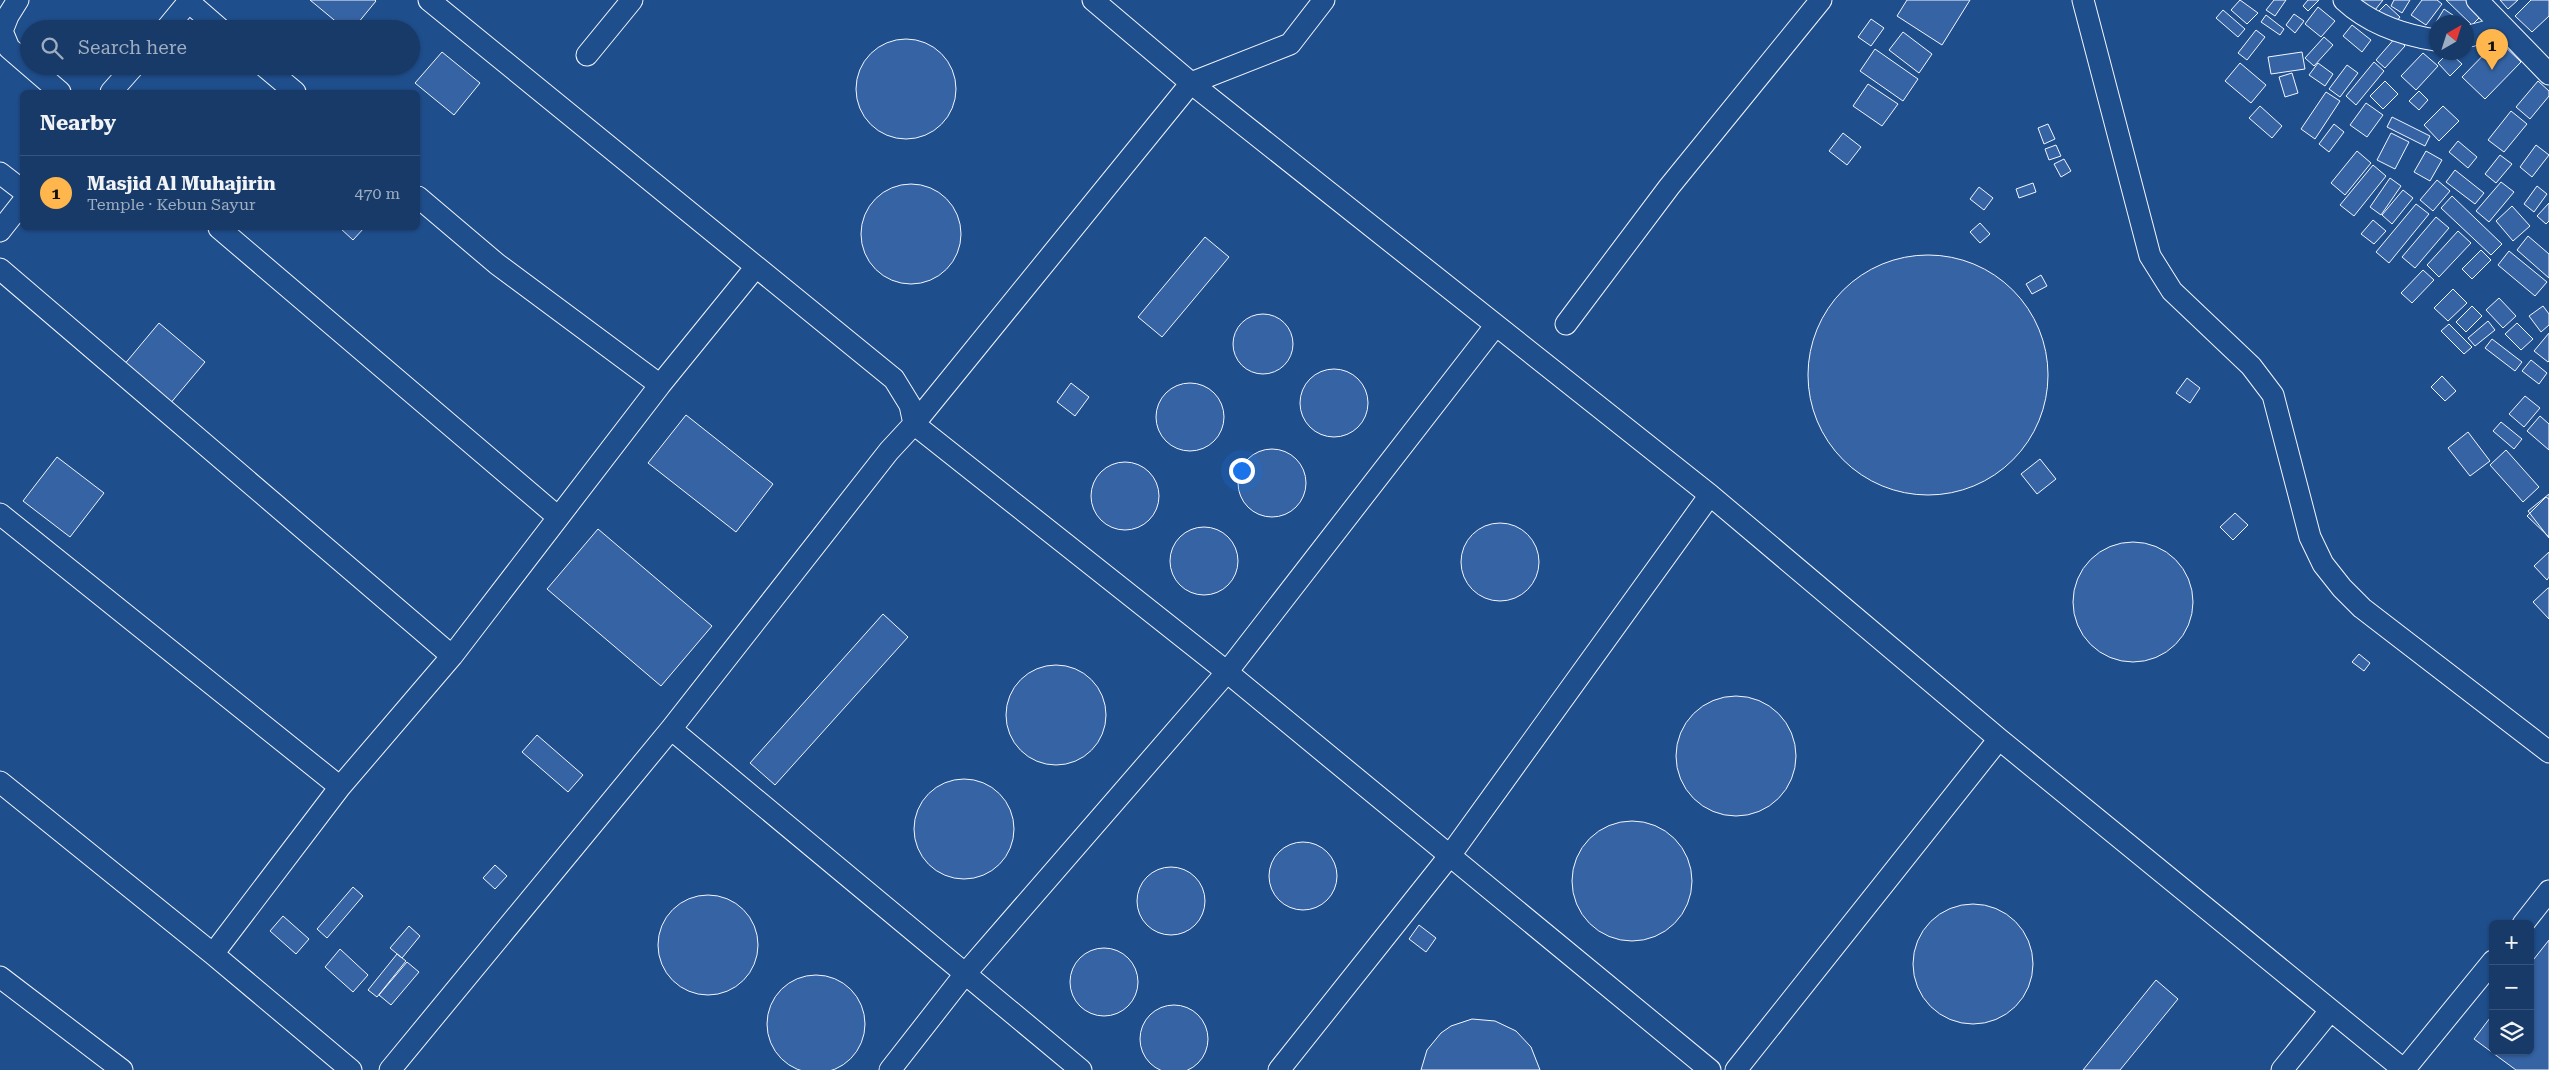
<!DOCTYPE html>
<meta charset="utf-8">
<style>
:root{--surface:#173a69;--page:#20416f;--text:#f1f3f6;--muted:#9eadc0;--line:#36547d;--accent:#ffb74d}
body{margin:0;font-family:"Roboto Serif",serif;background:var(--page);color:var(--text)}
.controls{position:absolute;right:15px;bottom:15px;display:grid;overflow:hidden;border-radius:8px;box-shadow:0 1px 4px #0004}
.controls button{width:45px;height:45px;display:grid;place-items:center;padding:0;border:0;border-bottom:1px solid var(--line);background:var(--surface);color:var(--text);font:25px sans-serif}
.compass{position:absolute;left:2429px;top:15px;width:45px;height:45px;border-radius:50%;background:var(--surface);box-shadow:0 1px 4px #0004;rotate:39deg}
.you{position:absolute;left:1241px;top:470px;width:18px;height:18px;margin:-12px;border:4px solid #fff;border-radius:50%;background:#1a73e8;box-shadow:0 0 0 8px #1a73e833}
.badge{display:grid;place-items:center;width:32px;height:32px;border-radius:50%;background:var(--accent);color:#111;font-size:16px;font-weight:700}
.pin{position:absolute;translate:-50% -41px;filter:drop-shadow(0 1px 2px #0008)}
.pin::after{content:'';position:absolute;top:26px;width:18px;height:15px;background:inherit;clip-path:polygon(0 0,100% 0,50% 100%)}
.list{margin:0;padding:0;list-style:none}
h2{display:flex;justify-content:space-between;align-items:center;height:65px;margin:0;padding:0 20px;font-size:21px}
h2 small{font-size:16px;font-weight:400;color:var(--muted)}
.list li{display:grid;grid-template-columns:32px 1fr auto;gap:15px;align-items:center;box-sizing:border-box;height:75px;padding:0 20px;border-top:1px solid var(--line)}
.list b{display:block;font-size:19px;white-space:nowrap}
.list p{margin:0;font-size:16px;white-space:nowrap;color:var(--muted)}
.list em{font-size:16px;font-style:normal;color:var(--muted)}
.icon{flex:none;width:28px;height:28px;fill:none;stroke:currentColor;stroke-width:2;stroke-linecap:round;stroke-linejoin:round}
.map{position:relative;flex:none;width:2549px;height:1070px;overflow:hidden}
.search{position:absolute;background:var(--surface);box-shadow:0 1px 4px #0004;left:20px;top:20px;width:400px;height:55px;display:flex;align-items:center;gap:12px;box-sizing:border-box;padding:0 18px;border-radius:28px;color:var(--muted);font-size:19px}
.panel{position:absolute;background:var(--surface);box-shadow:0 1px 4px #0004;left:20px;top:90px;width:400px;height:140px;border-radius:8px}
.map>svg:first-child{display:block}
.building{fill:#3563a3;stroke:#f2f6ff}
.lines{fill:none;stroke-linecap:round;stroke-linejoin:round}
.minor-casing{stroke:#f2f6ff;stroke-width:23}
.minor{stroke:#1f4e8c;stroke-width:21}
</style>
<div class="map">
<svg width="2549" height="1070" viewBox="0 0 2549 1070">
<rect width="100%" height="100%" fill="#1f4e8c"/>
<!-- building -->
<path class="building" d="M310 0H375L376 1 353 29H345Z
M1907 0H1970L1942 45 1897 16Z
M2240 0 2258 13 2247 24 2231 10Z
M2274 0H2286L2275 16 2266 10Z
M2308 0H2319L2308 11 2303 6Z
M2358 0H2383L2371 15Z
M2394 0H2410L2402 13 2391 6Z
M2422 0H2437L2442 4 2426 25 2411 15Z
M2446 0H2469L2483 14 2472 25Z
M2500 0H2518L2508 9Z
M2531 0H2549V16L2532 32 2515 16Z
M2386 4 2400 17 2392 27 2377 13Z
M2318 7 2335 21 2321 37 2305 24Z
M2444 9 2463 22H2436V29L2433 27Z
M2223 10 2245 29 2238 37 2216 18Z
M2294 14 2304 21 2295 33 2286 25Z
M2266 15 2284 29 2280 35 2261 22Z
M1871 19 1884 28 1871 46 1858 37Z
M2352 25 2371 40 2362 52 2343 36Z
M2256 30 2265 37 2247 60 2238 53Z
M1903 32 1932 54 1919 73 1889 50Z
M2324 37 2333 45 2314 66 2305 58Z
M2396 37 2405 46 2385 68 2376 60Z
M856 89a50 50 0 1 1 100 0a50 50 0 1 1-100 0Z
M2498 40 2521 62 2485 99 2462 77Z
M1875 49 1918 79 1903 101 1860 71Z
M442 52 480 83 454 115 415 83Z
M2302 52 2305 69 2271 74 2268 57Z
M2449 52 2462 64 2450 76 2438 63Z
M2423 53 2438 66 2416 90 2401 76Z
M2374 62 2384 71 2356 105 2346 96Z
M2240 63 2266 85 2251 103 2225 81Z
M2318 63 2333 74 2325 86 2309 75Z
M2347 65 2358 73 2340 97 2329 89Z
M2292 73 2298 93 2285 97 2279 77Z
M2385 81 2398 94 2383 109 2370 96Z
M2538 81 2549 91V96L2530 119 2516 107Z
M1868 84 1898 104 1882 126 1853 106Z
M2419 91 2428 100 2419 110 2409 101Z
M2326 92 2340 101 2315 139 2301 129Z
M2366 103 2383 115 2367 137 2350 125Z
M2260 106 2282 126 2272 138 2249 118Z
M2443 106 2459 121 2439 141 2424 125Z
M2511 111 2527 124 2504 152 2488 140Z
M2392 117 2430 136 2425 146 2387 127Z
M2048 124 2055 139 2044 144 2038 128Z
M2334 124 2344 132 2329 152 2319 144Z
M1843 133 1861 147 1847 165 1829 151Z
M2391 133 2409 142 2395 169 2377 160Z
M2458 141 2477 157 2468 168 2449 152Z
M2056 145 2061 156 2049 160 2045 149Z
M2536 145 2549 155 2532 177 2520 167Z
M2357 151 2371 163 2345 195 2331 183Z
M2426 151 2442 160 2430 181 2414 172Z
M2500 155 2512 164 2496 183 2485 174Z
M2064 159 2071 171 2061 177 2054 164Z
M2373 165 2386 176 2354 216 2340 205Z
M2455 170 2484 193 2475 204 2446 182Z
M2390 178 2401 186 2381 215 2370 207Z
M2437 180 2450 191 2433 211 2420 200Z
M2501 182 2514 192 2489 222 2476 211Z
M2033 183 2036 192 2019 198 2016 189Z
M861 234a50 50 0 1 1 100 0a50 50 0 1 1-100 0Z
M2537 186 2547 194 2534 212 2524 204Z
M1979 187 1993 198 1984 210 1970 199Z
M2403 190 2413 198 2392 224 2382 215Z
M2452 196 2502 244 2491 255 2441 208Z
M2549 203V221L2546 224 2537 216Z
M2416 204 2429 214 2389 263 2376 252Z
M2512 206 2530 226 2513 241 2496 221Z
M2436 217 2449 228 2415 268 2402 257Z
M2373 220 2386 231 2374 244 2361 234Z
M1980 223 1990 234 1980 243 1970 232Z
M340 228H364L353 240Z
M2458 231 2471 243 2439 277 2427 265Z
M2528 236 2549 254V278L2517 250Z
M1205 237 1229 257 1162 337 1138 317Z
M2481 250 2491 260 2472 279 2462 269Z
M2509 251 2547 282 2535 296 2498 265Z
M1808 375a120 120 0 1 1 240 0a120 120 0 1 1-240 0Z
M2423 270 2434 280 2412 303 2401 293Z
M2041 275 2047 286 2032 294 2026 284Z
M2453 289 2467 303 2448 321 2434 308Z
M2499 298 2516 316 2503 328 2486 310Z
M2472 306 2482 316 2466 332 2456 322Z
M2543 306 2549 314V325L2541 332 2529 316Z
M1233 344a30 30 0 1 1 60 0a30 30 0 1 1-60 0Z
M2488 321 2495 330 2475 346 2468 338Z
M159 323 205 362 169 405 123 366Z
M2517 323 2533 339 2521 350 2505 334Z
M2449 324 2472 347 2464 354 2441 331Z
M2549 333V361L2548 362 2534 351Z
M2492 339 2522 362 2515 371 2485 348Z
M2531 360 2547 373 2539 384 2522 371Z
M1300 403a34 34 0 1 1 68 0a34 34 0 1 1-68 0Z
M2442 376 2456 391 2445 401 2431 387Z
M2187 378 2200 388 2190 403 2176 393Z
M1156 417a34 34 0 1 1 68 0a34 34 0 1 1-68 0Z
M1071 383 1089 397 1075 416 1057 402Z
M2525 396 2540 408 2524 427 2509 414Z
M686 415 773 484 736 532 648 463Z
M2540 416 2549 424V450L2527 431Z
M2501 422 2522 439 2514 449 2493 431Z
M2468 432 2490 461 2470 476 2448 448Z
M1238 483a34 34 0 1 1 68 0a34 34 0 1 1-68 0Z
M2506 450 2539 487 2523 502 2490 465Z
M57 457 104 493 70 537 23 501Z
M2040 459 2056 479 2037 494 2021 474Z
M1091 496a34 34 0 1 1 68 0a34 34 0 1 1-68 0Z
M2549 494V538L2528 511Z
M2546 497 2549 499V537L2527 516Z
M2235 513 2248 525 2233 540 2220 527Z
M1461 562a39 39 0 1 1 78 0a39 39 0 1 1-78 0Z
M1170 561a34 34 0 1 1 68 0a34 34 0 1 1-68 0Z
M598 529 712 626 661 686 547 589Z
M2073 602a60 60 0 1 1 120 0a60 60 0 1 1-120 0Z
M2549 552V577L2547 580 2534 566Z
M2548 588H2549V619L2533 602Z
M883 614 908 637 775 785 750 763Z
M2359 654 2370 663 2364 671 2352 662Z
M1006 715a50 50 0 1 1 100 0a50 50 0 1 1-100 0Z
M1676 756a60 60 0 1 1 120 0a60 60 0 1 1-120 0Z
M537 735 583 775 568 792 522 752Z
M914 829a50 50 0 1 1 100 0a50 50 0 1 1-100 0Z
M1572 881a60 60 0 1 1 120 0a60 60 0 1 1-120 0Z
M1269 876a34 34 0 1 1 68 0a34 34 0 1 1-68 0Z
M495 865 507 876 495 889 483 878Z
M1137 901a34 34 0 1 1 68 0a34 34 0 1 1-68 0Z
M353 887 363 896 327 938 317 929Z
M658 945a50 50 0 1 1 100 0a50 50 0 1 1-100 0Z
M1913 964a60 60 0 1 1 120 0a60 60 0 1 1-120 0Z
M283 916 309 939 296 954 270 931Z
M1419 925 1436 938 1426 952 1409 939Z
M409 926 420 936 402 958 390 948Z
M2549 940V1070H2516L2474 1039 2493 1014V1051H2530V964Z
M1070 982a34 34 0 1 1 68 0a34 34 0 1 1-68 0Z
M340 949 368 975 353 992 325 967Z
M397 954 406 961 377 997 368 990Z
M407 962 419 972 391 1005 379 995Z
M767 1024a49 49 0 1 1 98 0a49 49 0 1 1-98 0Z
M2156 980 2178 999 2120 1070H2083Z
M1140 1039a34 34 0 1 1 68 0a34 34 0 1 1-68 0Z
M1472 1019 1495 1021 1516 1031 1531 1047 1540 1070H1421L1427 1050 1441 1033 1451 1026Z"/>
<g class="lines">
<!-- minor casing -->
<g class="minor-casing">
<path id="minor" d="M18 0 8 16 2 31 9 48 60 92
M429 0 894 379 910 405 914 424 1227 672 1710 1070
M1093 0 1191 83 1710 495 1999 739 2404 1070
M2083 0 2150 256 2172 291 2251 366 2273 395 2310 537 2323 564 2342 588 2362 608 2549 752
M2344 0C2370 24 2402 35 2436 40
M2477 0 2549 74
M189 2 220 29
M166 29 190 0
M2466 37 2503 27
M587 55 632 0
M264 66 295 92
M111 92 134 66
M0 173 22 190
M418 197 497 264 660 385
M219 228 558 517
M0 231 22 203
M0 269 452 656
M1566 324 1669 187 1821 0
M0 514 340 787
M671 729 1081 1070
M0 782 213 954 351 1070
M2523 924 2549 891
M213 954 340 787 452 656 660 385 755 268
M0 977 122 1070
M390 1070 671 729 889 451 914 424 1191 83 1290 44 1324 0
M890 1070 965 974 1227 672 1496 325
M1279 1070 1451 854 1710 495
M1736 1070 1999 739
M2282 1070 2330 1011
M2404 1070 2493 961"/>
</g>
<!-- minor -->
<use href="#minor" class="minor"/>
</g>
</svg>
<div class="controls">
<button>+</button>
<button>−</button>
<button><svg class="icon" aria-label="layers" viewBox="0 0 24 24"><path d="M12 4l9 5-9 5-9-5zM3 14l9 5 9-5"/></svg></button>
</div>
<svg class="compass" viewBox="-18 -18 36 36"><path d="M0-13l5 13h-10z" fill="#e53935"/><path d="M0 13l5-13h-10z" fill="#9eadc0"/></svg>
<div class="you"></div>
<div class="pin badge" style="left:2492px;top:70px">1</div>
<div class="search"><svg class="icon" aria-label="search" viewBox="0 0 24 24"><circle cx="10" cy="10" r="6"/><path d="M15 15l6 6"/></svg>Search here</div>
<section class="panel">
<h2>Nearby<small></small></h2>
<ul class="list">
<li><span class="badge">1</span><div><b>Masjid Al Muhajirin</b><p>Temple · Kebun Sayur</p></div><em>470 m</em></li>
</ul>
</section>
</div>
